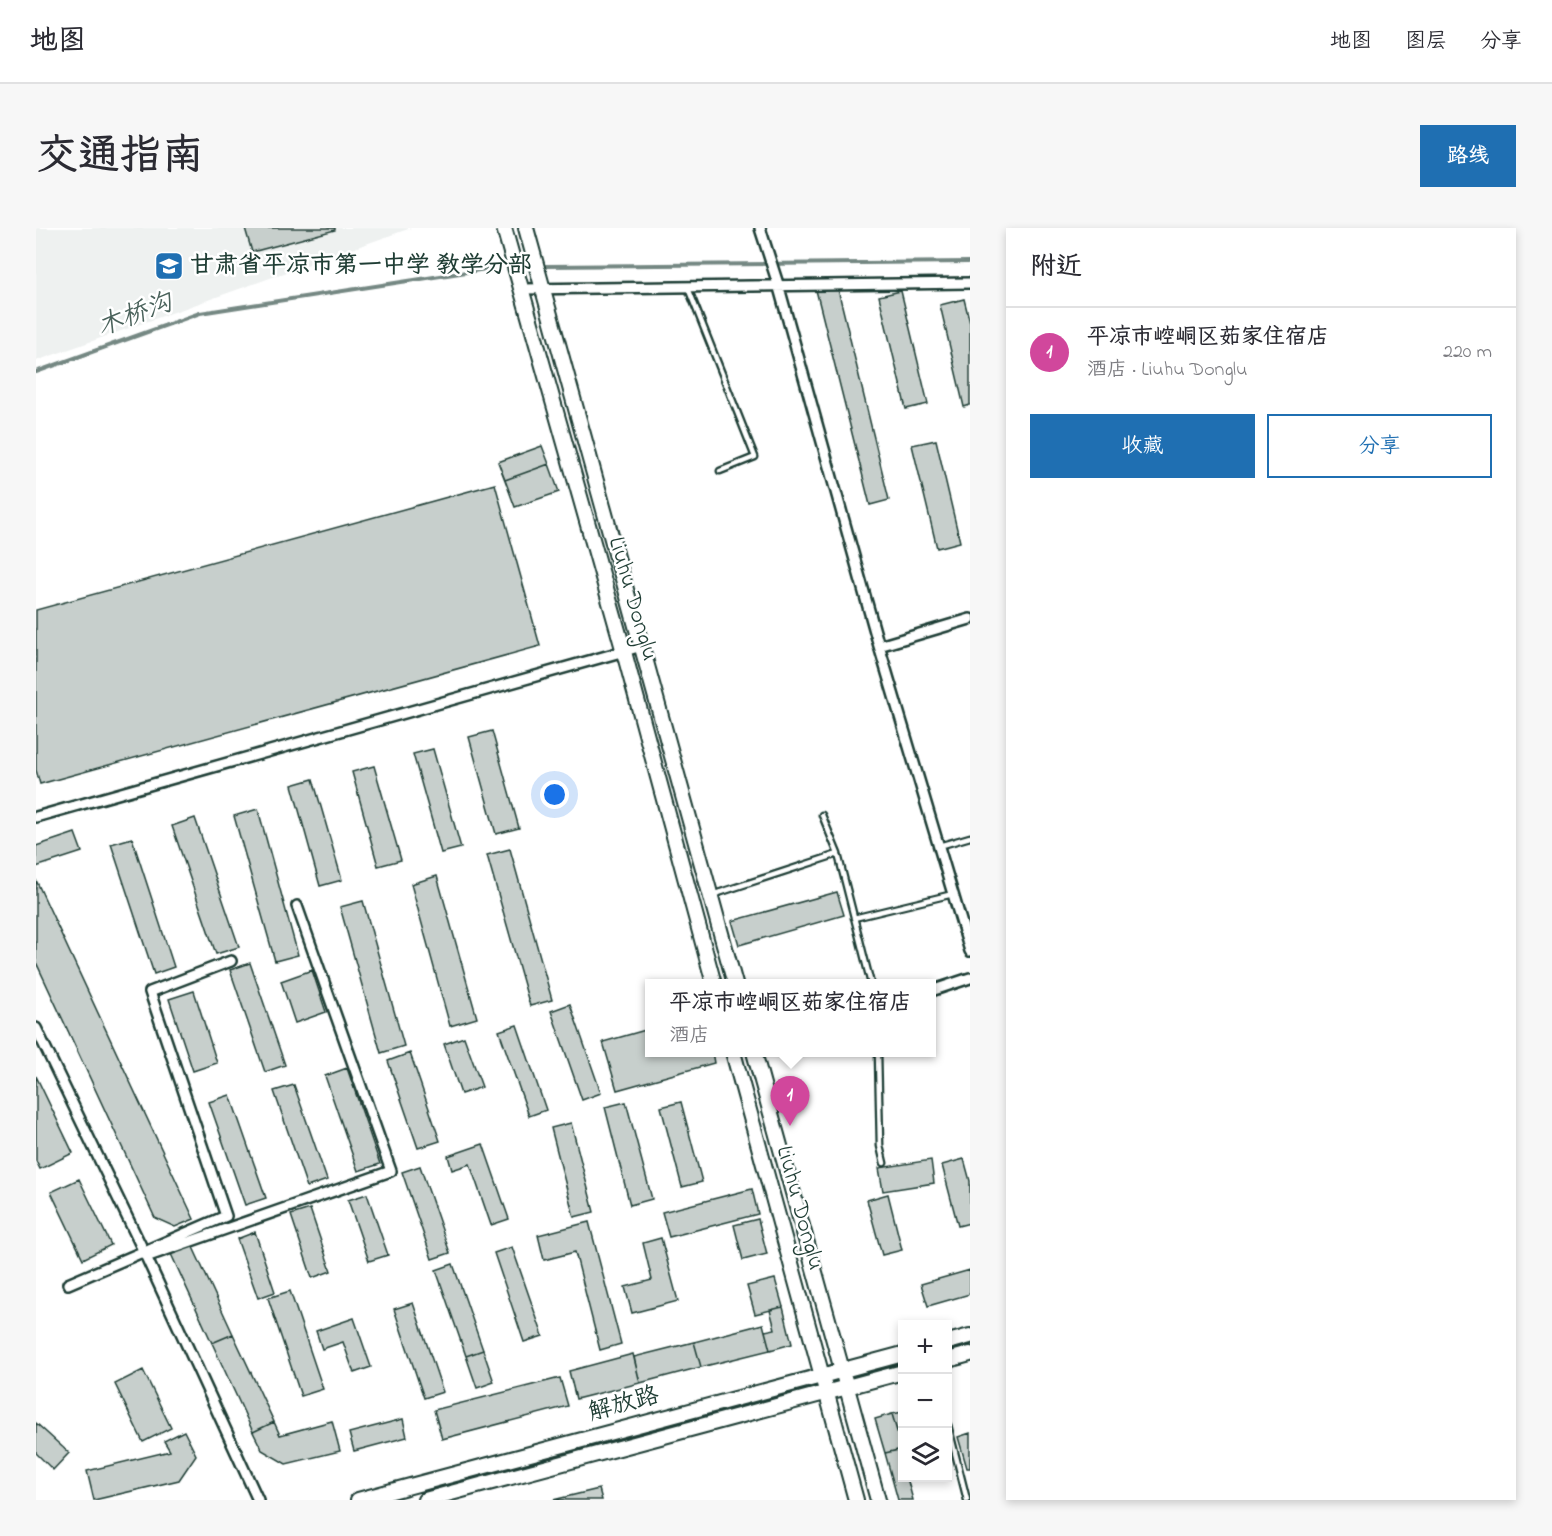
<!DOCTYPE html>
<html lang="zh">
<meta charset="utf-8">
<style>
:root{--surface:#fff;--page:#f7f7f7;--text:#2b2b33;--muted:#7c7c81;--line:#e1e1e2;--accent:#1f6fb2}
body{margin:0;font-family:"Indie Flower","LXGW WenKai TC",sans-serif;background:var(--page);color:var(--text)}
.controls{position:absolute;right:18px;bottom:18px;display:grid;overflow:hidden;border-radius:0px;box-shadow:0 3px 9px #0003}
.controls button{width:54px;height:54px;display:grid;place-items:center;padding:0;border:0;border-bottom:2px solid var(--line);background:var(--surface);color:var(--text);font:30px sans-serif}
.you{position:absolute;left:519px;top:567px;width:21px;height:21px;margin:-15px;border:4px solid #fff;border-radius:50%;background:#1a73e8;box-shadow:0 0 0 9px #1a73e833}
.badge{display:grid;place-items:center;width:39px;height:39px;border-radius:50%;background:var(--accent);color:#fff;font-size:20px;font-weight:700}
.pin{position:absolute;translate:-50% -50px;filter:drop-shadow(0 2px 3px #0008)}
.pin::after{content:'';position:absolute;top:32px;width:21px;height:18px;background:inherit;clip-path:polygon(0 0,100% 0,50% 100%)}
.popup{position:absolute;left:609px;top:751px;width:291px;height:78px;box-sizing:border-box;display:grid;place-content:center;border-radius:0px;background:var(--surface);filter:drop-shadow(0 2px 4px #0005);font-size:20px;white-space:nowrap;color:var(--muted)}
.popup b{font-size:22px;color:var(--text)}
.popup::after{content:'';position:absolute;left:50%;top:100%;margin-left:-12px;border:12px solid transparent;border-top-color:var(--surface)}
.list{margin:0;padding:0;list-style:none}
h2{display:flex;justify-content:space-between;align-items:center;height:78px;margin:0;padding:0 24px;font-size:26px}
h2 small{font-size:20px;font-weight:400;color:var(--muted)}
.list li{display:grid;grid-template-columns:39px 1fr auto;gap:18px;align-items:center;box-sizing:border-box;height:90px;padding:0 24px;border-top:2px solid var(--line)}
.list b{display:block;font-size:22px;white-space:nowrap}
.list p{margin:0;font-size:20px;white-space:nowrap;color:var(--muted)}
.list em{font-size:20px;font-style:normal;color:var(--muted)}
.actions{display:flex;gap:12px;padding:18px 24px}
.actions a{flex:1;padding:14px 0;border:2px solid var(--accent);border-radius:0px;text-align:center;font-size:21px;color:var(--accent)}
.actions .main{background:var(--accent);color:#fff}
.icon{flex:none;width:33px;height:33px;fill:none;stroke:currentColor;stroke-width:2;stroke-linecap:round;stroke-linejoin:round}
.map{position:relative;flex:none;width:934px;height:1272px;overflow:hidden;border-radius:0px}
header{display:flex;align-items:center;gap:36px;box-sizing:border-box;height:84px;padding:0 30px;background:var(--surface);border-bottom:2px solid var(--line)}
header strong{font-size:28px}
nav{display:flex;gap:33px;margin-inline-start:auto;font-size:21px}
.intro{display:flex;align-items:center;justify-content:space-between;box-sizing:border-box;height:144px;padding:0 36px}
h1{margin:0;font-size:42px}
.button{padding:15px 27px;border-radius:0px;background:var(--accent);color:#fff;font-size:21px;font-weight:700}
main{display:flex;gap:36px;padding:0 36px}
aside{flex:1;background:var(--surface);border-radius:0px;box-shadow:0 3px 9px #0003}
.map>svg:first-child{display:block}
.built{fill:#eef1f0}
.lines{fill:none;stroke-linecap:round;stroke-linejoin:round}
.stream{stroke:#758883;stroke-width:4}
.building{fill:#c7cfcc;stroke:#1f3d34;stroke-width:1.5}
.service-casing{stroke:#1f3d34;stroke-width:9}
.minor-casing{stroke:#1f3d34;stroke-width:14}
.secondary-casing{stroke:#1f3d34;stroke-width:18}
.service{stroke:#fff;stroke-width:4.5}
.minor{stroke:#fff;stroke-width:9}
.secondary{stroke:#fff;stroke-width:14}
.labels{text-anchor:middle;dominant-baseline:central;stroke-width:5;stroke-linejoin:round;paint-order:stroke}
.poi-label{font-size:24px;font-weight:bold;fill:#1f3d34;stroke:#fff;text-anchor:start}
.street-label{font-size:24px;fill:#1f3d34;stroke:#fff}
.water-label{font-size:26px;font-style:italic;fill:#4a625b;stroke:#fff}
</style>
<header>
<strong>地图</strong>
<nav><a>地图</a><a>图层</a><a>分享</a></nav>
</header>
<div class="intro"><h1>交通指南</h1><a class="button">路线</a></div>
<main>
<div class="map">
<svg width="934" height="1272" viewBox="0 0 934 1272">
<rect width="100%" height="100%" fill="#fff"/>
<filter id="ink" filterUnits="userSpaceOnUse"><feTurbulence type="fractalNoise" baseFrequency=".0167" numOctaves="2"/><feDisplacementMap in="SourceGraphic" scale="12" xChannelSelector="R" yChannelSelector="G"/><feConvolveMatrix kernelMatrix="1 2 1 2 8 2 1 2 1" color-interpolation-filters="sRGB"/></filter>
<g filter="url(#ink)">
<!-- built -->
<path class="built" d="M0 0H375L0 133Z"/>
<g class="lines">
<!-- stream -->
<path class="stream" d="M510 38 934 34
M0 144 164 85 463 39"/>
</g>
<!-- building -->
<path class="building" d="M209 0H299V2L216 24Z
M801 57 853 272 834 277 780 62Z
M865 63 892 176 870 181 843 68Z
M928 71 934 95V177L928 179 904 77Z
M900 212 924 314 901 320 876 217Z
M506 218 513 236 469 252 462 234Z
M513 236 523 264 479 279 469 252Z
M459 256 504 418 4 556 0 542V382Z
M456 503 483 600 460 606 433 509Z
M397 521 425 620 405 625 377 526Z
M338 538 365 632 342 638 316 544Z
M277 551 306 652 284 658 256 557Z
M222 581 262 727 239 733 198 588Z
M159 590 203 719 180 726 136 598Z
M39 605 46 624 0 639V618Z
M96 610 138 739 118 746 75 616Z
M474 621 516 772 494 778 451 627Z
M401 648 441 790 414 798 375 656Z
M0 652 158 991 139 999 119 990 0 734Z
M801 664 808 687 703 717 696 693Z
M327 673 368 818 345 825 304 679Z
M214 735 249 837 229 844 194 742Z
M276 742 290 784 259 795 245 753Z
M158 763 181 835 157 843 133 771Z
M534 776 565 865 546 872 515 783Z
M481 797 510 882 493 888 463 803Z
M613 801V824H676L678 835 581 862 567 814Z
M428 809 446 859 425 866 408 816Z
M374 825 404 913 382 920 352 833Z
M311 840 344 936 322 943 289 848Z
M0 848 37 925 4 941 0 933Z
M258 857 291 952 271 959 238 863Z
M194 867 230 970 209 977 173 874Z
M590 874 616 971 594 977 569 879Z
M645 874 666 954 646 959 625 879Z
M535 895 558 984 538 989 515 900Z
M447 916 473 991 455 997 434 936 416 942 412 928Z
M928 931 934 953V995L922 998 906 937Z
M895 932 898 955 847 963 843 940Z
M384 938 414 1025 396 1031 366 944Z
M43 951 75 1017 47 1031 15 964Z
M716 961 722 986 633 1009 626 984Z
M331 966 352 1027 333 1033 312 972Z
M852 966 866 1022 846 1027 831 972Z
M274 981 295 1043 276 1050 255 987Z
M722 991 731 1026 707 1032 698 997Z
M553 994 585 1116 564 1122 539 1024 508 1032 502 1007Z
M219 1004 239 1064 222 1070 201 1011Z
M625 1010 642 1073 596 1085 589 1059 616 1052 607 1015Z
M156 1017 197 1106 176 1115 135 1026Z
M476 1019 507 1108 488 1114 458 1025Z
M417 1036 447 1122 430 1128 400 1042Z
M934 1042V1066L892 1078 885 1056Z
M739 1051 747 1079 719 1086 711 1058Z
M254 1063 287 1161 265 1168 232 1070Z
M377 1075 407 1164 388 1170 358 1081Z
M747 1079 756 1116 734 1122 729 1103 739 1101 734 1082Z
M318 1090 335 1139 318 1145 307 1114 286 1121 280 1103Z
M727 1096 734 1122 665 1139 658 1114Z
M197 1106 238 1194 217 1204 176 1115Z
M658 1114 665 1139 604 1155 598 1129Z
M447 1122 458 1154 441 1160 430 1128Z
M597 1126 604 1155 540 1171 533 1143Z
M107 1142 135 1200 107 1214 79 1156Z
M524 1150 532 1178 406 1211 398 1182Z
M867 1184V1201L861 1203 856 1186Z
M856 1186 866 1221 849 1225 839 1191Z
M367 1191 371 1209 318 1223 313 1205Z
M296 1193 304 1223 250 1236 226 1222 217 1204 238 1194 244 1207Z
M0 1195 33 1225 17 1242 0 1225Z
M148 1203 160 1227 143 1252 58 1272 51 1243 134 1223 128 1213Z
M934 1205V1240H931L922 1209Z
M863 1222 867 1234V1250H871L877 1272H862L849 1225Z
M563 1261 566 1272H517Z"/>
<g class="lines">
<!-- service casing -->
<g class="service-casing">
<path id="service" d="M652 60 719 229 684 243
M786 587 802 626 835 756
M903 618 934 609
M676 667 802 626
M818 690 917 666
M842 824 844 918 848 935
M912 1197 931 1272"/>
</g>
<!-- minor casing -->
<g class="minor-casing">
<path id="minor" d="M724 0 742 56 843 418 934 723
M486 61 934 55
M843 418 934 391
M0 589 606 418
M895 763 934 750
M0 800 107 1022 222 1272
M110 1029 355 943 261 678
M32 1056 190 988 114 764 195 733"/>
</g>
<!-- secondary casing -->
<g class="secondary-casing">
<path id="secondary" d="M468 0 588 424 678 756
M490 0 699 756
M697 824 820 1272
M718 824 842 1272
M912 1114 934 1108
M912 1132 934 1126
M322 1272 867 1126
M389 1272 867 1144"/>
</g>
<!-- service -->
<use href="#service" class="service"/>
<!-- minor -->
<use href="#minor" class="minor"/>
<!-- secondary -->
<use href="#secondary" class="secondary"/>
</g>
</g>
<!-- icons -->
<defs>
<g id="school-square" transform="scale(1.5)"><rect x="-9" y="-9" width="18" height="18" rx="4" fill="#1f6fb2" stroke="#fff"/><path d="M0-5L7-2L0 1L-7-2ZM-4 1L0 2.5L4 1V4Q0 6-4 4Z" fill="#fff"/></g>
</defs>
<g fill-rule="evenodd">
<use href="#school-square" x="133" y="38"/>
</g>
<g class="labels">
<!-- poi labels -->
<g class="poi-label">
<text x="154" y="38">甘肃省平凉市第一中学 教学分部</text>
</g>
<!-- street labels -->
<g class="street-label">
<text transform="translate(596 371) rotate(74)">Liuhu Donglu</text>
<text transform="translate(763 980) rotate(75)">Liuhu Donglu</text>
<text transform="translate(588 1177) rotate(-15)">解放路</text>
</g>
<!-- water labels -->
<g class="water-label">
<text transform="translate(99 88) rotate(-20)">木桥沟</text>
</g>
</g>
</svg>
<div class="controls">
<button>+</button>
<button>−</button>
<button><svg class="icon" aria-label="layers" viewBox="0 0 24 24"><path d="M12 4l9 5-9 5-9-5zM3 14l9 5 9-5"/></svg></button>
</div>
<div class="you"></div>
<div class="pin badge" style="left:754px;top:898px;background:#d1479c">1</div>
<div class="popup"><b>平凉市崆峒区茹家住宿店</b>酒店</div>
</div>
<aside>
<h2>附近<small></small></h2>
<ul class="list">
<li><span class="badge" style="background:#d1479c">1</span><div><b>平凉市崆峒区茹家住宿店</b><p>酒店 · Liuhu Donglu</p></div><em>220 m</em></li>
</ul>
<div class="actions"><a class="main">收藏</a><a>分享</a></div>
</aside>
</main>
